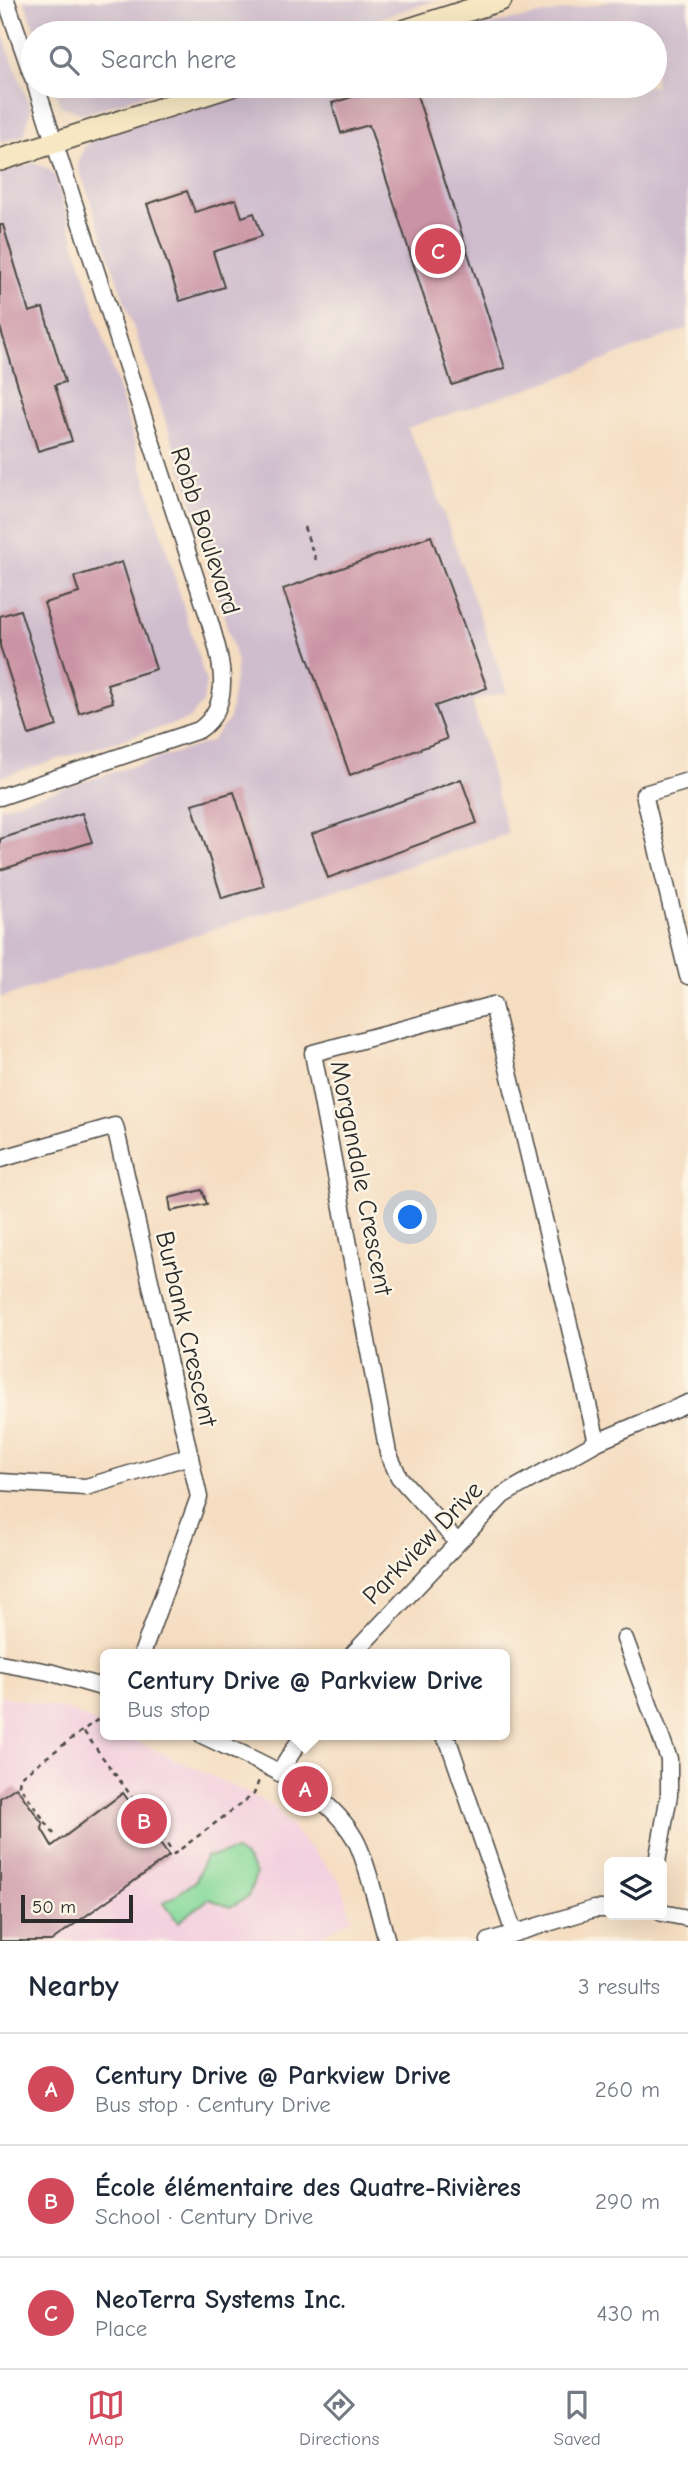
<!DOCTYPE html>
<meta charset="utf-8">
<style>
:root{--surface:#fff;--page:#f2f2f3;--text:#1f2937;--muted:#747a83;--line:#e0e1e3;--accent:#d1495b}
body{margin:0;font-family:"Comic Neue",sans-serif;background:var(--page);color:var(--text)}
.controls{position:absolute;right:21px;bottom:21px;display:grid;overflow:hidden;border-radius:10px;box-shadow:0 7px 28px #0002}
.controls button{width:63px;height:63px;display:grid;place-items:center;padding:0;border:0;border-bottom:2px solid var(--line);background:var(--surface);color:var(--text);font:35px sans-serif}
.scale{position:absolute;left:21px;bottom:18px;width:112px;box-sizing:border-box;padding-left:7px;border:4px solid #2b2b2b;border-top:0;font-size:19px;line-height:24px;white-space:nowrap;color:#2b2b2b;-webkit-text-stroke:5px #fcf5e5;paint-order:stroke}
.you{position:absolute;left:411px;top:1218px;width:24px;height:24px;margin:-18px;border:5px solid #fff;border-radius:50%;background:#1a73e8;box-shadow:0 0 0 10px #1a73e833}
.badge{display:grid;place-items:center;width:46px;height:46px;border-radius:50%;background:var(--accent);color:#fff;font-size:23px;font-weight:700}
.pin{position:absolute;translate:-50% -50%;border:4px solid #fff;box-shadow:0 2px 7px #0006}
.popup{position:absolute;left:100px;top:1649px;width:410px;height:91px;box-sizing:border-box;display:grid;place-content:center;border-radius:10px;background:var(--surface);filter:drop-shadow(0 2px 5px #0005);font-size:23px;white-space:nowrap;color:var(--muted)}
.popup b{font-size:26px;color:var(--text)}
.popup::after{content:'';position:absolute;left:50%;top:100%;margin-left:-14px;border:14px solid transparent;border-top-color:var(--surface)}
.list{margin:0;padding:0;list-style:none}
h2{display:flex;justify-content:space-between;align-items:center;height:91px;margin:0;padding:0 28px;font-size:30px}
h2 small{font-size:23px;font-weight:400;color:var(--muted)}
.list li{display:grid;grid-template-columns:46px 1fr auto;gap:21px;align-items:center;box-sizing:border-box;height:112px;padding:0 28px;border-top:2px solid var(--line)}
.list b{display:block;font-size:26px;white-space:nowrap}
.list p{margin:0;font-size:23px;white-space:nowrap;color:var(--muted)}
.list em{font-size:23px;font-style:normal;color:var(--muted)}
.icon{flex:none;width:38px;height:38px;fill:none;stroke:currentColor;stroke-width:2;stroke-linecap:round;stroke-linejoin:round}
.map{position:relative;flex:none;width:688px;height:1941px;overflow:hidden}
.search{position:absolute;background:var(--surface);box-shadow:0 7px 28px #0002;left:21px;right:21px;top:21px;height:77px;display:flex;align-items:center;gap:18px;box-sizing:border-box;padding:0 24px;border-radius:38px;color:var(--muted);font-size:26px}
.sheet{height:427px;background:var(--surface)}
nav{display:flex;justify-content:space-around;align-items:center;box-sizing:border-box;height:98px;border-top:2px solid var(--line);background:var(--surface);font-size:19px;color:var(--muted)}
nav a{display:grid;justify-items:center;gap:4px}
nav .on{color:var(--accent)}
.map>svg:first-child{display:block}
.built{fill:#f3cfdf}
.industrial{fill:#cfbdce}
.green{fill:#86d99b;stroke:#588263;stroke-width:2}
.building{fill:#cb94a6}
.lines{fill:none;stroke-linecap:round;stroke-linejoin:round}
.street-casing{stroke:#494642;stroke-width:19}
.secondary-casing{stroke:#494642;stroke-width:24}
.path{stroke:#494642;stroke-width:2.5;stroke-dasharray:5 5;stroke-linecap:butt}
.street{stroke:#fff;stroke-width:16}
.secondary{stroke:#f7e8c3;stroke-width:21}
.labels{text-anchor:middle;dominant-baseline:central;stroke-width:5;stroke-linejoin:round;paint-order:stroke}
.street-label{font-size:26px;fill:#2b2b2b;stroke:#fcf5e5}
</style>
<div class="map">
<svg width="688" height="1941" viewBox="0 0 688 1941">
<rect width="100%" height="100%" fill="#fcf5e5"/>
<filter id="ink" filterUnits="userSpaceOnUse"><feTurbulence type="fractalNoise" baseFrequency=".0143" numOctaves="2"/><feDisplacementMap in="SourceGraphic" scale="14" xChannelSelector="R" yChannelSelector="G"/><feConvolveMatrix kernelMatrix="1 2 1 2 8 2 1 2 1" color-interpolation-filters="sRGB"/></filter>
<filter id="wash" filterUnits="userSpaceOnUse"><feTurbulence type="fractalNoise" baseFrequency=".00686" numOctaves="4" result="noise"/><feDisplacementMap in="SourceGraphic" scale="28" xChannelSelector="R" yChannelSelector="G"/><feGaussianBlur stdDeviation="1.57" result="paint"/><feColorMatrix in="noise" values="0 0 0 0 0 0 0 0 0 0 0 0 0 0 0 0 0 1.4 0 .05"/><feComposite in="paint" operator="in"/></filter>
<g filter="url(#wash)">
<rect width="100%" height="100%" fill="#f5ddc1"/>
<!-- built -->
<path class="built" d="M0 1696 68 1710 105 1727V1735H123L271 1804 340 1881 352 1919 310 1941H0Z"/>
<!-- industrial -->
<path class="industrial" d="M24 0H436L333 33H36Z
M617 0H688V328L553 380 407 428 429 472 507 692 472 701 508 834 0 998V808L210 742 229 720 237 663 189 490 78 165 84 147 97 136 267 86H655V33H446Z
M0 27 31 110 24 135 0 142Z
M54 86H171L83 114 60 105Z
M33 163 48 169 55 176 206 682 203 703 189 719 0 777V173Z"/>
<!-- green -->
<path class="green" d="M236 1851 246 1858 256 1874 248 1897 230 1907 209 1899 178 1922 164 1903 196 1881 205 1857Z"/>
<g id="blocks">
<!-- building -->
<path class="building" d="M388 86H414L505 368 452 385 369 125 341 133 332 103Z
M187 191 195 212 236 199 242 217 254 213 262 236 213 252 224 287 180 301 147 204Z
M0 225H3L29 312 43 308 65 382 55 385 72 441 38 451 0 327Z
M431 536 487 688 435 706 447 739 350 775 283 589Z
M122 562 156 669 107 684 113 702 79 713 44 603 79 593 74 577Z
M20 610 57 726 29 735 0 646V616Z
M461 779 477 823 328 878 312 834Z
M234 792 264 886 222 898 192 804Z
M82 813 92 842 0 870V839Z
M202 1190 207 1204 171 1211 169 1198Z
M16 1787 43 1824 42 1829 52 1846 123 1793 169 1856 51 1941H0V1798Z"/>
</g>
</g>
<g filter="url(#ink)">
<use href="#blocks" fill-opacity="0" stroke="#494642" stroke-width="2"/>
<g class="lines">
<!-- street casing -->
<g class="street-casing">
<path id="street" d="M6 0 33 78
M688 781 644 794 688 976
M0 797 199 730C236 704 220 656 209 619L36 86
M0 1159 115 1126 199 1497 142 1654
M0 1482 86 1487 190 1456
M457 1542 399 1477 388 1453 313 1053 493 1005 597 1442
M625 1639 669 1759V1795L657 1862
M353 1654 503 1495 597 1442 688 1403
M0 1663 49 1672 105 1688
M202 1735C255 1761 324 1785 355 1839 367 1860 379 1915 387 1941
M443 1735 449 1743 514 1933
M279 1773 303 1735
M662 1913 688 1918
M489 1941 594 1909H609"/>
</g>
<!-- secondary casing -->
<g class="secondary-casing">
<path id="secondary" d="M397 33 501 0
M0 160 231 86"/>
</g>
<!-- path -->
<path class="path" d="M304 527 317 563
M84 1732 174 1854 254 1794 259 1780
M54 1834 19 1785 20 1777 105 1714"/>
<!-- street -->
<use href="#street" class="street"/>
<!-- secondary -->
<use href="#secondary" class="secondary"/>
</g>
</g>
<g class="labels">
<!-- street labels -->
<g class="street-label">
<text transform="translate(205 531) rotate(72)">Robb Boulevard</text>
<text transform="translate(361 1178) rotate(79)">Morgandale Crescent</text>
<text transform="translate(186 1329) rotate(77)">Burbank Crescent</text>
<text transform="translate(423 1543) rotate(-46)">Parkview Drive</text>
</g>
</g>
</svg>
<div class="controls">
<button><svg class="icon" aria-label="layers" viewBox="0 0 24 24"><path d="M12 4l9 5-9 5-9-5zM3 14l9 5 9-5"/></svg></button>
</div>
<div class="scale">50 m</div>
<div class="you"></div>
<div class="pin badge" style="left:305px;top:1789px">A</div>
<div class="popup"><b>Century Drive @ Parkview Drive</b>Bus stop</div>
<div class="pin badge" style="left:144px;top:1821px">B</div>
<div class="pin badge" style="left:438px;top:251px">C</div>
<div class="search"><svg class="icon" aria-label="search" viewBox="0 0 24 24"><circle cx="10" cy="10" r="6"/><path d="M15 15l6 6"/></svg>Search here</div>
</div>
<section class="sheet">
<h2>Nearby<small>3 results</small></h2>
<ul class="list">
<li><span class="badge">A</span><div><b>Century Drive @ Parkview Drive</b><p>Bus stop · Century Drive</p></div><em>260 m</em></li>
<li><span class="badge">B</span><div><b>École élémentaire des Quatre-Rivières</b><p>School · Century Drive</p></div><em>290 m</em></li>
<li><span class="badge">C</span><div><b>NeoTerra Systems Inc.</b><p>Place</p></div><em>430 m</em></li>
</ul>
</section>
<nav>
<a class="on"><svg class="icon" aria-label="map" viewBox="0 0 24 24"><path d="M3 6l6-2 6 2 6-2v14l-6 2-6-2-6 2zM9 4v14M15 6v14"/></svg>Map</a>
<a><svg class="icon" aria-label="directions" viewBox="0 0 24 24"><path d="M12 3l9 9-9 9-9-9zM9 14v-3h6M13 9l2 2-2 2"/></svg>Directions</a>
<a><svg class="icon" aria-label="saved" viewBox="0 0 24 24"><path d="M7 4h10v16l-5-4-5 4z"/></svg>Saved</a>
</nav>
